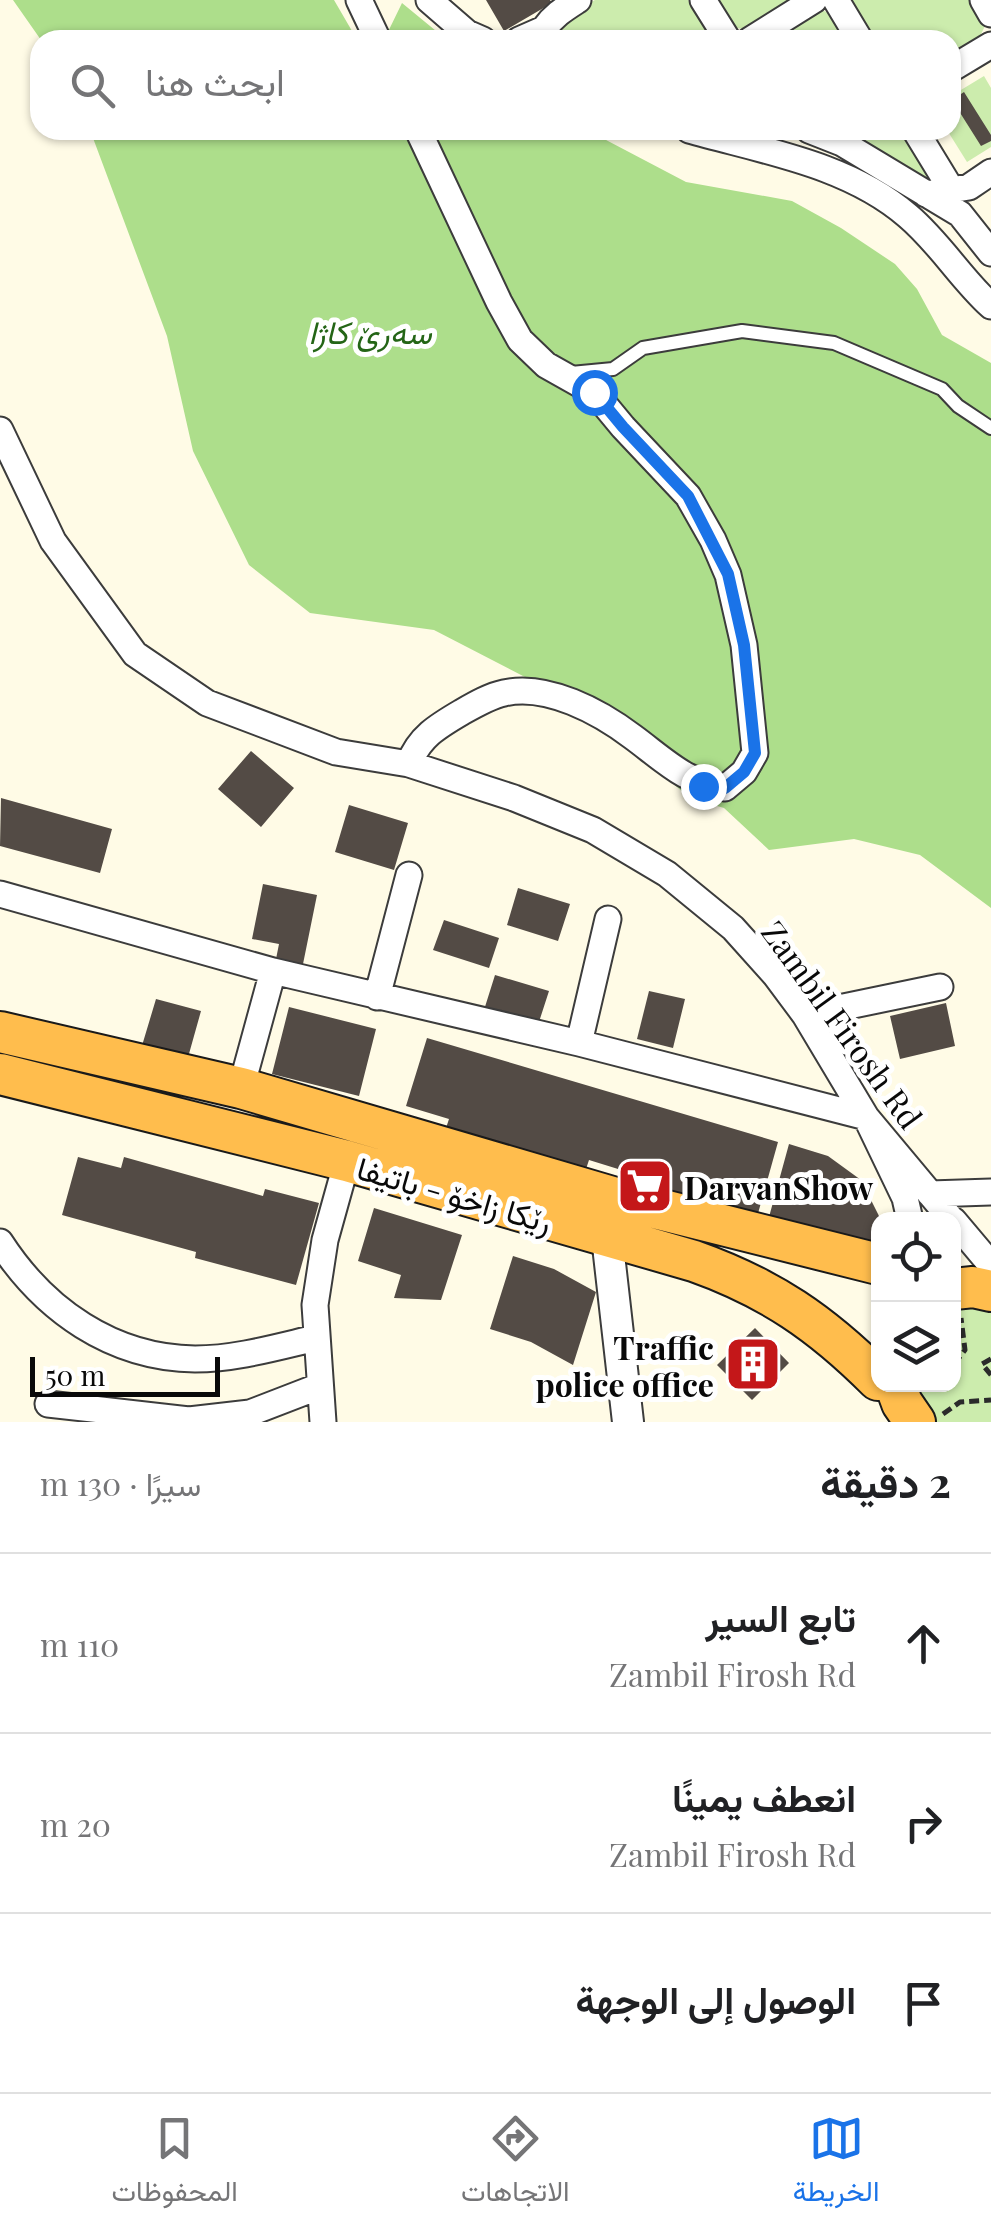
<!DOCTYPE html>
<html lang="ar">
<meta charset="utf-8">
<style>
:root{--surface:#fff;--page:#f6f6f6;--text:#202124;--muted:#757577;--line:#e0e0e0;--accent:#1a73e8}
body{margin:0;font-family:"Playfair Display",Vazirmatn,serif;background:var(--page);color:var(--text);direction:rtl}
.controls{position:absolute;right:30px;bottom:30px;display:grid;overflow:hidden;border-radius:20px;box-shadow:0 2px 8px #0004}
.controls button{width:90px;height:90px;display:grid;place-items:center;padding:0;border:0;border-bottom:2px solid var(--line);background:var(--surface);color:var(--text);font:50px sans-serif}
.scale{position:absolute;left:30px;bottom:25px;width:190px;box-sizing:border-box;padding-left:10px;border:5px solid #090909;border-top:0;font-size:28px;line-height:35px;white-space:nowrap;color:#090909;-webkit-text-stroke:8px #fff;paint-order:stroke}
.stop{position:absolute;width:30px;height:30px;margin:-22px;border:8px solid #1a73e8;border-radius:50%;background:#fff}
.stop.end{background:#1a73e8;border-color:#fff;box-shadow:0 2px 10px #0008}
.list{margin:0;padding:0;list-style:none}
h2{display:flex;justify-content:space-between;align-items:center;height:130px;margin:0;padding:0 40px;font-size:42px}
h2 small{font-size:32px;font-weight:400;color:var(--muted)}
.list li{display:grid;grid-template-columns:65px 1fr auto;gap:30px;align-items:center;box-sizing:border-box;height:180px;padding:0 40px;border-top:2px solid var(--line)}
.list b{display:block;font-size:38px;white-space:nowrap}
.list p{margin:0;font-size:32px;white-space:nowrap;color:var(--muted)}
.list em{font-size:32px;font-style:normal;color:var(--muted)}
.icon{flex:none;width:55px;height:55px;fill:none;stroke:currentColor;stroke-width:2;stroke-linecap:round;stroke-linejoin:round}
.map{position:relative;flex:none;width:991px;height:1422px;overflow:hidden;direction:ltr}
.search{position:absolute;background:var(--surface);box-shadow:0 2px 8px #0004;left:30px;right:30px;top:30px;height:110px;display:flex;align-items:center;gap:25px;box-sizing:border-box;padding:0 35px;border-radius:30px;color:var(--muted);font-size:38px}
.sheet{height:670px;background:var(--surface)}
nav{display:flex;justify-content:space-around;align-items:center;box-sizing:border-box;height:140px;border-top:2px solid var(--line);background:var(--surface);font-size:28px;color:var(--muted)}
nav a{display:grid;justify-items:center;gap:5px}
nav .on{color:var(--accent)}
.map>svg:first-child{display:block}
.green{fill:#ccecad}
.forest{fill:#adde8b}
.building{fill:#534b45}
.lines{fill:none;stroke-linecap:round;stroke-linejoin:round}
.service-casing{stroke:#3c3c3c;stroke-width:16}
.minor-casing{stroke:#3c3c3c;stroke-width:29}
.tertiary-casing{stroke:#3c3c3c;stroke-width:34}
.trunk-casing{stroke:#1a1a1a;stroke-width:44}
.path{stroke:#2b2b2b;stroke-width:5;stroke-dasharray:10 5;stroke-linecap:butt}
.service{stroke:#fff;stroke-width:12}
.minor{stroke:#fff;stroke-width:25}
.tertiary{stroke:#fff;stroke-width:30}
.trunk{stroke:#ffbd4d;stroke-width:40}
.route{stroke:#1a73e8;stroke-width:12}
.labels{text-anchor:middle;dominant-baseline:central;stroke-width:10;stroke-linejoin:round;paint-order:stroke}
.park-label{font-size:32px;font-style:italic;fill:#246516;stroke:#fff}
.street-label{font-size:32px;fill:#090909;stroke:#fff}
.poi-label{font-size:32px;font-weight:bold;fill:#090909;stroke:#fff;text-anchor:start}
</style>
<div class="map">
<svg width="991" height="1422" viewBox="0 0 991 1422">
<rect width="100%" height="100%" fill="#fffbe6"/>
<!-- green -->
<path class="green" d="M595 0H688L715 40H563C556 17 578 10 595 0Z
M716 0H792L743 29 732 27Z
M851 0H971L986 24 980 36 951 53V40H869L850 9Z
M819 9 829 13 846 40H768Z
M984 76 991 88V147L967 162 947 130H951V96Z
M865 130H902L932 171 933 178 929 180 878 149 859 143 857 135Z
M954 1300 991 1303V1422H934L908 1385 954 1384Z"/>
<!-- forest -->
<path class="forest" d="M13 0H334L352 31 369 40H41Z
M402 3 447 40H384Z
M90 130H587L686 182 792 201 841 228 895 264 917 289 942 335 991 363V908L920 855 854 839 769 850 724 808 690 798 581 706 434 630 310 613 249 565 193 451 167 336Z"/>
<!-- building -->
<path class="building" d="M486 0H550L552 3 504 31Z
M964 92 991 135V141L981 146 952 100Z
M251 751 294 788 261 827 218 789Z
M1 798 112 829 100 873 0 846Z
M349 805 408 823 394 870 335 852Z
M263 884 317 895 303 964 276 959 279 944 252 939Z
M518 888 570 904 558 941 507 925Z
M444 920 499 938 489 968 433 950Z
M495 975 549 991 538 1025 484 1010Z
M649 991 685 999 673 1048 637 1039Z
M156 999 201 1011 187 1061 141 1049Z
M946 1003 955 1046 900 1059 890 1016Z
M289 1007 376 1029 359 1096 272 1074Z
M427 1038 778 1142 757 1217 628 1183 631 1173 589 1160 586 1169 446 1128 449 1119 406 1106Z
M789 1144 828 1156 861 1180 881 1220 878 1249 769 1217Z
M78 1157 121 1168 124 1157 263 1196 265 1189 319 1203 296 1285 195 1258 196 1252 62 1215Z
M374 1208 462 1235 441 1300 394 1298 401 1275 358 1261Z
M513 1256 554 1269 596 1292 573 1365 531 1342 490 1329Z
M755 1328 789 1363 752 1400 717 1365Z"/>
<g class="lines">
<!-- service casing -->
<g class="service-casing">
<path id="service" d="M571 373 613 369 643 348 742 331 834 343 942 389 958 406 991 428"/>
</g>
<!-- minor casing -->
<g class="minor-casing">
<path id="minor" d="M359 0 378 40
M429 0 467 33 483 40
M703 0 728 40
M836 0 860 40
M983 0 991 14
M519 40 544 29
M547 40 544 29C554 15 564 9 578 0
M750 40 814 0
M951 69 991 45
M689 130C763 151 848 164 908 216 940 243 961 279 991 306
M809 130 842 143 960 214 991 253
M915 130 951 189
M926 194 969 187 991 172
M0 430 53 541 135 654 207 703 336 752 409 764 514 798 593 830 667 874 733 928 776 976 805 1015 866 1117 952 1220
M409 764C419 737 438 726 462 712 476 704 490 696 504 693 547 683 600 712 633 737 663 759 687 784 725 788L744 772 755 753 744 645 728 575 713 540 688 496 623 427 594 392 546 365 520 340 499 302 418 130
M0 894 273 971 579 1043 866 1117 905 1198 910 1220
M377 997 409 875
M805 1015 940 987
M579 1043 608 919
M241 1088 273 971
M930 1194 991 1192
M954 1221 991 1265
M0 1242C44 1310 112 1358 195 1359 236 1359 277 1347 316 1338
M48 1404 189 1420 250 1413 320 1386
M323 1422 315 1305 325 1240 347 1161"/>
</g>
<!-- tertiary casing -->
<g class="tertiary-casing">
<path id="tertiary" d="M607 1237 628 1422"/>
</g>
<!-- trunk casing -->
<g class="trunk-casing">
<path id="trunk" d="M0 1032 241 1088 619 1199 878 1264
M0 1074 347 1161 694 1261C770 1288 821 1323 878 1380
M954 1289 973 1287 991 1291
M895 1384 902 1403 915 1422"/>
</g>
<!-- path -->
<path class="path" d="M991 1359 982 1364 991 1375
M954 1364 965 1350 961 1318
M943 1414 960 1402 991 1400"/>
<!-- service -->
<use href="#service" class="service"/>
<!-- minor -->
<use href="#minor" class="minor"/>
<!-- tertiary -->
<use href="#tertiary" class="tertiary"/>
<!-- trunk -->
<use href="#trunk" class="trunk"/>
</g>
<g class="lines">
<!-- route -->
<path class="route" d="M594 392 623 427 688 496 728 574 744 645 755 753 744 772 725 788 703 786"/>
</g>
<!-- icons -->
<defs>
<g id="supermarket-square" transform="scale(2.875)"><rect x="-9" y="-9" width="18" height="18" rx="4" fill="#c41719" stroke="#fff"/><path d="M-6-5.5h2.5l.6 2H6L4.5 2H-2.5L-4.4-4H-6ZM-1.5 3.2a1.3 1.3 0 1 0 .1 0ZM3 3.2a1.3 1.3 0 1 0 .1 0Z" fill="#fff"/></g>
<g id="building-square" transform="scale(2.875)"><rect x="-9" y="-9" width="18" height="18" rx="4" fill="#c41719" stroke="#fff"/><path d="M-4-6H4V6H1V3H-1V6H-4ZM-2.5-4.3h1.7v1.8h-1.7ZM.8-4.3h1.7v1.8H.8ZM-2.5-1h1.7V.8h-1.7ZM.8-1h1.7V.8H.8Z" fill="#fff"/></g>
</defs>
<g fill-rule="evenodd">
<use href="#supermarket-square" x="645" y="1186"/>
<use href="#building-square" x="753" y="1364"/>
</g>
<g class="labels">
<!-- park labels -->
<g class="park-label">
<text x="370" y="330">سەرێ کاژا</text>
</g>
<!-- street labels -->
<g class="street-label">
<text transform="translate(843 1024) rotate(54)">Zambil Firosh Rd</text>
<text transform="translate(455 1193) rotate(16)">رێکا زاخۆ - باتیفا</text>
</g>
<!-- poi labels -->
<g class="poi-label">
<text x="684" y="1186">DarvanShow</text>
<text x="714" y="1346" text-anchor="end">Traffic<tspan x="714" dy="37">police office</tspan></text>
</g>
</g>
</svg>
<div class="controls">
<button><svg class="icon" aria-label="locate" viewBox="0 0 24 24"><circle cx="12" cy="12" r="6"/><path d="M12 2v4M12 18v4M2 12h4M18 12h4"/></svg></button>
<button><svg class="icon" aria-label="layers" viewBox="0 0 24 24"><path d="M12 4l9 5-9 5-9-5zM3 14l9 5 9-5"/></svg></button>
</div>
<div class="scale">50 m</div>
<div class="stop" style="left:594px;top:392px"></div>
<div class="stop end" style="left:703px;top:786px"></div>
<div class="search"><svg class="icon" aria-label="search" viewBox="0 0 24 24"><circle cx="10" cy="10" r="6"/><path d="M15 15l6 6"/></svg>ابحث هنا</div>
</div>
<section class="sheet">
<h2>2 دقيقة<small>سيرًا · 130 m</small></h2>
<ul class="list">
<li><svg class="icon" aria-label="ahead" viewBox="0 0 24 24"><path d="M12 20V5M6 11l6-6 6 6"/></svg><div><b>تابع السير</b><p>Zambil Firosh Rd</p></div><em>110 m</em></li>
<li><svg class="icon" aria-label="right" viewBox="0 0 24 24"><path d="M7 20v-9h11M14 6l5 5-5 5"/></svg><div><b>انعطف يمينًا</b><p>Zambil Firosh Rd</p></div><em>20 m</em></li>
<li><svg class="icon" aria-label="arrive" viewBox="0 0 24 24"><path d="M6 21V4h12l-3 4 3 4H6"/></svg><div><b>الوصول إلى الوجهة</b></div></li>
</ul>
</section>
<nav>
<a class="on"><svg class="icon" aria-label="map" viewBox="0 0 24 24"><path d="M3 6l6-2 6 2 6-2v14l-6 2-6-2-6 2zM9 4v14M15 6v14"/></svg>الخريطة</a>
<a><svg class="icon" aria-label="directions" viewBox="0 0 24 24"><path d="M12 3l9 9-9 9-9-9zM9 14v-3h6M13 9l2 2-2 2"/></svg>الاتجاهات</a>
<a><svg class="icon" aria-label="saved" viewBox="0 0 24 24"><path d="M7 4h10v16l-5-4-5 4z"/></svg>المحفوظات</a>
</nav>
